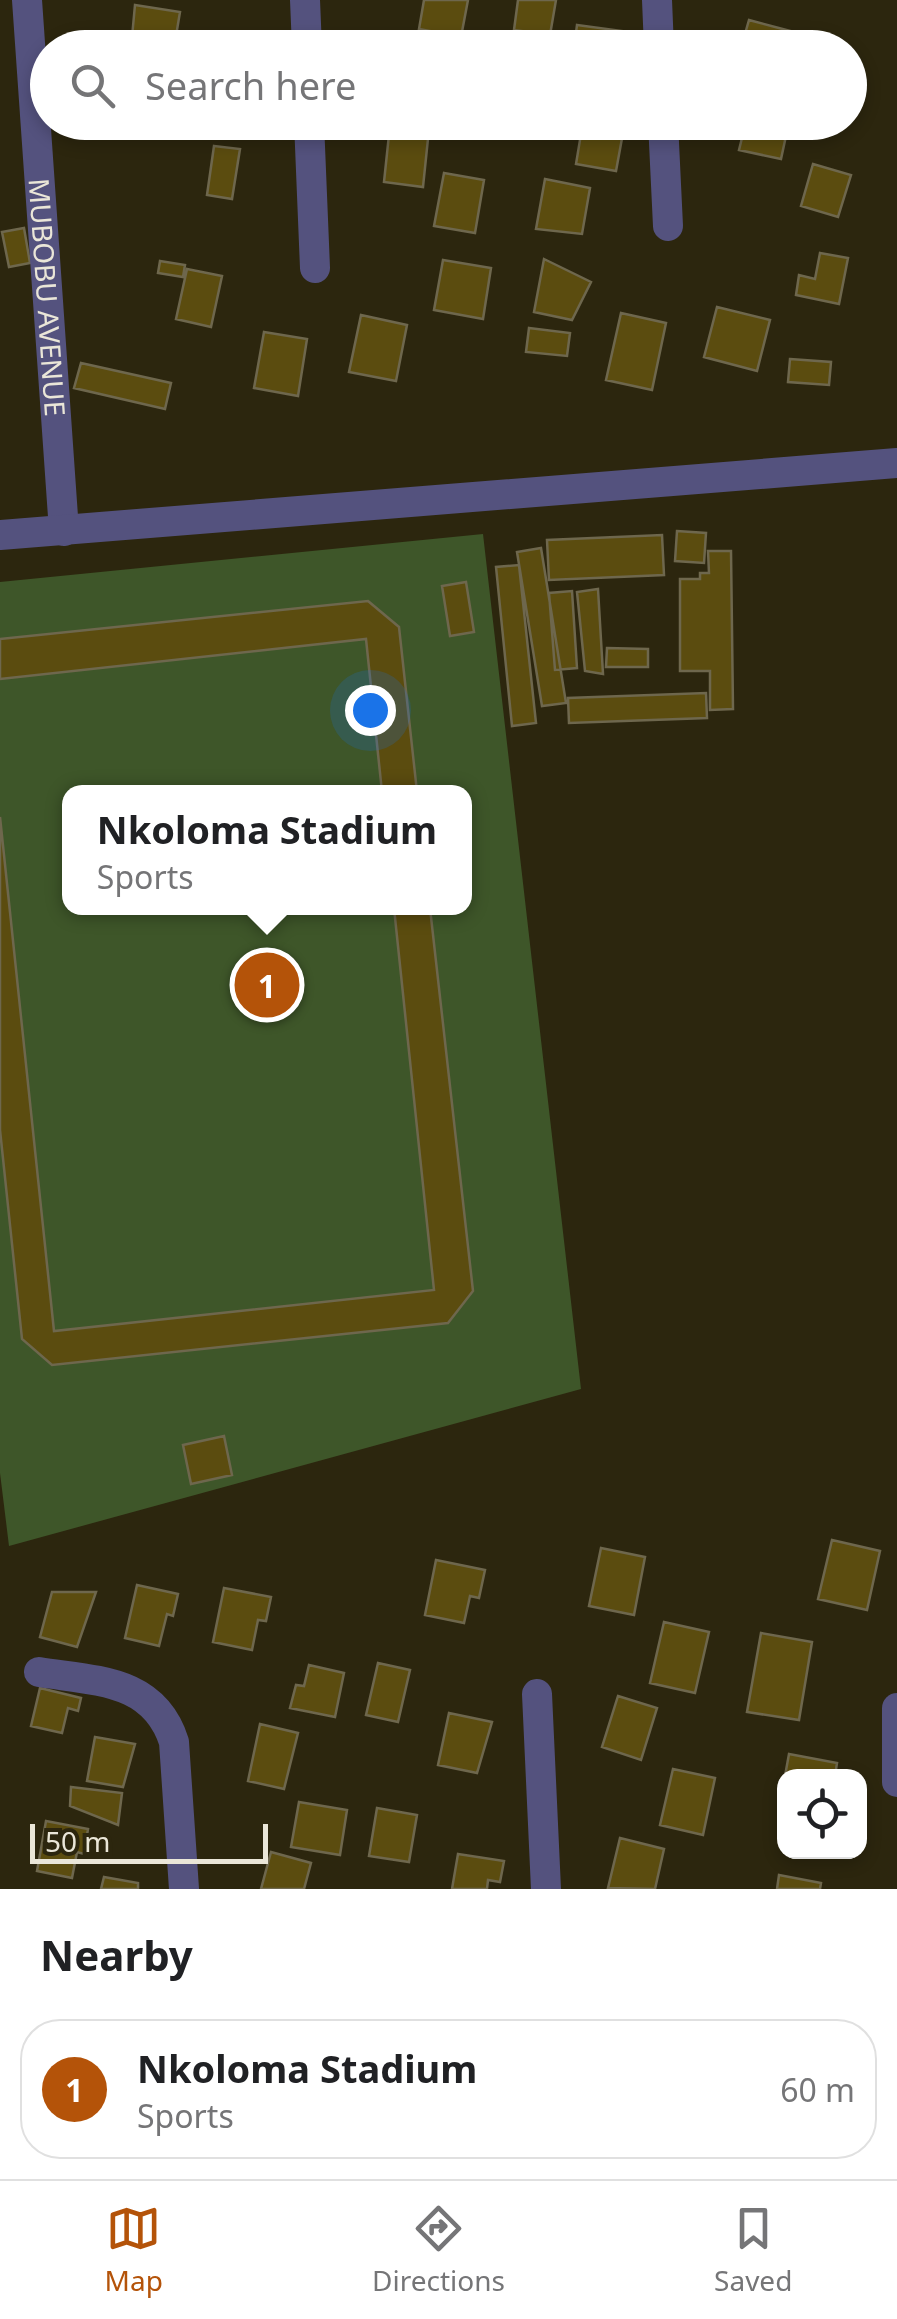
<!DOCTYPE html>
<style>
:root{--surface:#fff;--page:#f6f6f6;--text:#202124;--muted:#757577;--line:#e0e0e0;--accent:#b45309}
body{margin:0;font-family:"Noto Sans",sans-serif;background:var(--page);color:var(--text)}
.controls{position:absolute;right:30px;bottom:30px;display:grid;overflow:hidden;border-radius:20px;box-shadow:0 5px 15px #0003}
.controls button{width:90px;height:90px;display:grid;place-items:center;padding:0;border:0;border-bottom:2px solid var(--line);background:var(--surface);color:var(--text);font:50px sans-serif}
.scale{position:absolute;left:30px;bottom:25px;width:238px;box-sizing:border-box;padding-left:10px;border:5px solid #eae6d8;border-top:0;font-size:28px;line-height:35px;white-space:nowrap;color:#eae6d8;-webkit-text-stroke:8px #2c260e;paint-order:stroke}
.you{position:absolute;left:370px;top:710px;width:35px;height:35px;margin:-25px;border:8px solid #fff;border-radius:50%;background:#1a73e8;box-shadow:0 0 0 15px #1a73e833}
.badge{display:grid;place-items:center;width:65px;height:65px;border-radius:50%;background:var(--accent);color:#fff;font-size:32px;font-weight:700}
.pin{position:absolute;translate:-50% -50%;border:5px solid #fff;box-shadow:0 2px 10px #0006}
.popup{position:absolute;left:62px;top:785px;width:410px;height:130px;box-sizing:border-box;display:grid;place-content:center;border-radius:20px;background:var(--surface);filter:drop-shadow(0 2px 8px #0005);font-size:32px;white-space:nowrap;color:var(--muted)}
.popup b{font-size:38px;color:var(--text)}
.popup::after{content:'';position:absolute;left:50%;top:100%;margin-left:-20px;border:20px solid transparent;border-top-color:var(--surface)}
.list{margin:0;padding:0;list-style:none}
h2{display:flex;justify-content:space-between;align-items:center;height:130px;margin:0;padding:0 40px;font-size:42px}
h2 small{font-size:32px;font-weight:400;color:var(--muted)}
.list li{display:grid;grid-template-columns:65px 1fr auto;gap:30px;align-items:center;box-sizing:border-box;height:140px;margin:0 20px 20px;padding:0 20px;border:2px solid var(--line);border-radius:40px}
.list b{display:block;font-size:38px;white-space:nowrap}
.list p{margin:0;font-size:32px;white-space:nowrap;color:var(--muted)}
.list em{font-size:32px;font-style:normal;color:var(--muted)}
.icon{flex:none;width:55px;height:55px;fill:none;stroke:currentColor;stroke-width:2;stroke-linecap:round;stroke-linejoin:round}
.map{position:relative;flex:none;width:897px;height:1889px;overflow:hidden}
.search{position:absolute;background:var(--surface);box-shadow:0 5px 15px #0003;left:30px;right:30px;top:30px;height:110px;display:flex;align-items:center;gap:25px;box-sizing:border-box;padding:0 35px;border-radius:55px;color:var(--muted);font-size:38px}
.sheet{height:290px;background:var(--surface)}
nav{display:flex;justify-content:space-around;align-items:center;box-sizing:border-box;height:140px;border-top:2px solid var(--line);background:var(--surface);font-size:28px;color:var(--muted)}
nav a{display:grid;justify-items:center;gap:5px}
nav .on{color:var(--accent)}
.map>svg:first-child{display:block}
.green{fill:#3e5629;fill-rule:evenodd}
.building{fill:#5b4c0f;stroke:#6e674d;stroke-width:2.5}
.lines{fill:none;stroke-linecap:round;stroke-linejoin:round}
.minor{stroke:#54527e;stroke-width:30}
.labels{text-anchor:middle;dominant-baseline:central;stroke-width:10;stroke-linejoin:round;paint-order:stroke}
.street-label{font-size:28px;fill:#eae6d8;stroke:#2c260e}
</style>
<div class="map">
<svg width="897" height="1889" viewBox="0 0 897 1889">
<rect width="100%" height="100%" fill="#2c260e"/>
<!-- green -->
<path class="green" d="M483 534 581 1389 9 1546 0 1473V582ZM70 792H464V908H70Z"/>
<!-- building -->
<path class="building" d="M424 0H468L461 37 419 29Z
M518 0H556L550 35 514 30Z
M135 5 180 12 174 48H131Z
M749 20 790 31 785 48H741Z
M577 25 622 31 620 48H574Z
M381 39 426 47V48H379Z
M583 122H625L616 171 576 164Z
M746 122H789L781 159 739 150Z
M390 125 429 129 423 187 384 182Z
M214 146 240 149 232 199 207 195Z
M813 164 851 175 838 217 801 206Z
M444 173 484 180 475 233 434 226Z
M545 179 590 188 582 234 536 229Z
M24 228 30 263 9 267 2 232Z
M820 253 848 258 839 304 796 295 799 275 815 279Z
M544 259 591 282 572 320 534 312Z
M443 260 491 268 483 319 434 310Z
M160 261 185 265 183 277 158 273Z
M187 269 222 276 211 327 176 319Z
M717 307 770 320 757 371 704 357Z
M621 313 666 323 652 390 606 380Z
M361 315 407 325 396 381 349 372Z
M529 328 570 333 567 356 526 352Z
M264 332 307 339 298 396 254 388Z
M790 359 831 362 829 385 788 382Z
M81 363 171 383 165 409 74 388Z
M677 531 706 533 704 563 675 561Z
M662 535 664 575 549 580 547 540Z
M541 548 566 703 542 706 517 552Z
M708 551H731L733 709 710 710V671H680V579H700V573H709Z
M519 565 536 723 512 726 496 567Z
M466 582 474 632 450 636 442 586Z
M598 589 603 674 585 671 577 592Z
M572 591 577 668 555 670 549 593Z
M368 601 399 627 417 792H382L366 639 0 679V639Z
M607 648 648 649V667H606Z
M706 693 707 718 569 723 568 698Z
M0 817 54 1331 434 1290 394 908H430L473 1291 448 1323 52 1365 22 1339 0 1130Z
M224 1436 232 1475 191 1484 183 1445Z
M832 1540 880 1551 867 1610 818 1599Z
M601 1548 645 1557 634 1615 589 1606Z
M436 1560 485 1570 479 1598 470 1596 464 1623 425 1615Z
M137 1585 178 1594 173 1616 167 1614 159 1646 125 1638Z
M224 1588 271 1597 266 1621 258 1620 252 1650 213 1642Z
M52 1592H96L77 1647 40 1637Z
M664 1622 709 1632 695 1693 650 1683Z
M761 1633 812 1642 799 1720 747 1712Z
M378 1663 410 1670 398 1722 366 1715Z
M309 1665 344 1673 335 1717 290 1708 296 1685 304 1686Z
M40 1688 81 1698 78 1711 68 1708 62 1733 31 1726Z
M618 1696 657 1708 641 1760 602 1747Z
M449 1713 492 1722 477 1773 438 1765Z
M260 1724 298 1733 284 1789 248 1781Z
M95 1737 135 1744 123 1787 87 1781Z
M789 1754 837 1763 835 1776H785Z
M673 1769 715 1778 703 1835 660 1825Z
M71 1787 122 1793 118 1825 70 1806Z
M299 1802 347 1810 340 1855 291 1847Z
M377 1808 417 1815 409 1862 369 1856Z
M46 1821 88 1829 84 1854 77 1852 72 1878 37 1871Z
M620 1838 664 1849 655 1889 608 1888Z
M271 1852 311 1863 304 1889H261Z
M458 1854 504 1861 500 1882 488 1880 487 1889H452Z
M779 1875 821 1883 820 1889H777Z
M104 1877 138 1883V1889H101Z"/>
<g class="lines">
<!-- minor -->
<g class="minor">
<path id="s1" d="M27 0 64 531"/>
<path d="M305 0 307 48"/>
<path d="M657 0 659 48"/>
<path d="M309 122 315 268"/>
<path d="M663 122 668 226"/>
<path d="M0 535 897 463"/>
<path d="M39 1672C96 1681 154 1679 174 1742L184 1889"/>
<path d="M537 1694 546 1889"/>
<path d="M897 1708V1782"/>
</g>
</g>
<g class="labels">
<!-- street labels -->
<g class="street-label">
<text stroke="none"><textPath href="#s1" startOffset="298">MUBOBU AVENUE</textPath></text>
</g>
</g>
</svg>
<div class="controls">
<button><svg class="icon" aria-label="locate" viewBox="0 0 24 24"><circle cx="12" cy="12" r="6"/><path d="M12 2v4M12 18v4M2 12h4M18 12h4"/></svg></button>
</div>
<div class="scale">50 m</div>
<div class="you"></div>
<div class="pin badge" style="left:267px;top:985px">1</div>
<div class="popup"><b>Nkoloma Stadium</b>Sports</div>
<div class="search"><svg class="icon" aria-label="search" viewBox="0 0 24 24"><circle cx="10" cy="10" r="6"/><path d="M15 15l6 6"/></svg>Search here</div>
</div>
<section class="sheet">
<h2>Nearby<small></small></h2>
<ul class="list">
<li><span class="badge">1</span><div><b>Nkoloma Stadium</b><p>Sports</p></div><em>60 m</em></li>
</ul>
</section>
<nav>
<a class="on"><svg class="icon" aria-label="map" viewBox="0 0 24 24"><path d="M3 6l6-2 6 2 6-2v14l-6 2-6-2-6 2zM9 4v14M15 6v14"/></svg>Map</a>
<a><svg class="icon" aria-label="directions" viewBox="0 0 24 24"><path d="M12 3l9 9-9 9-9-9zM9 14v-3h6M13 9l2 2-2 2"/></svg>Directions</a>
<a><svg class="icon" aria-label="saved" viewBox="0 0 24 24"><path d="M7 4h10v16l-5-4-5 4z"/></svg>Saved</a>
</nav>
